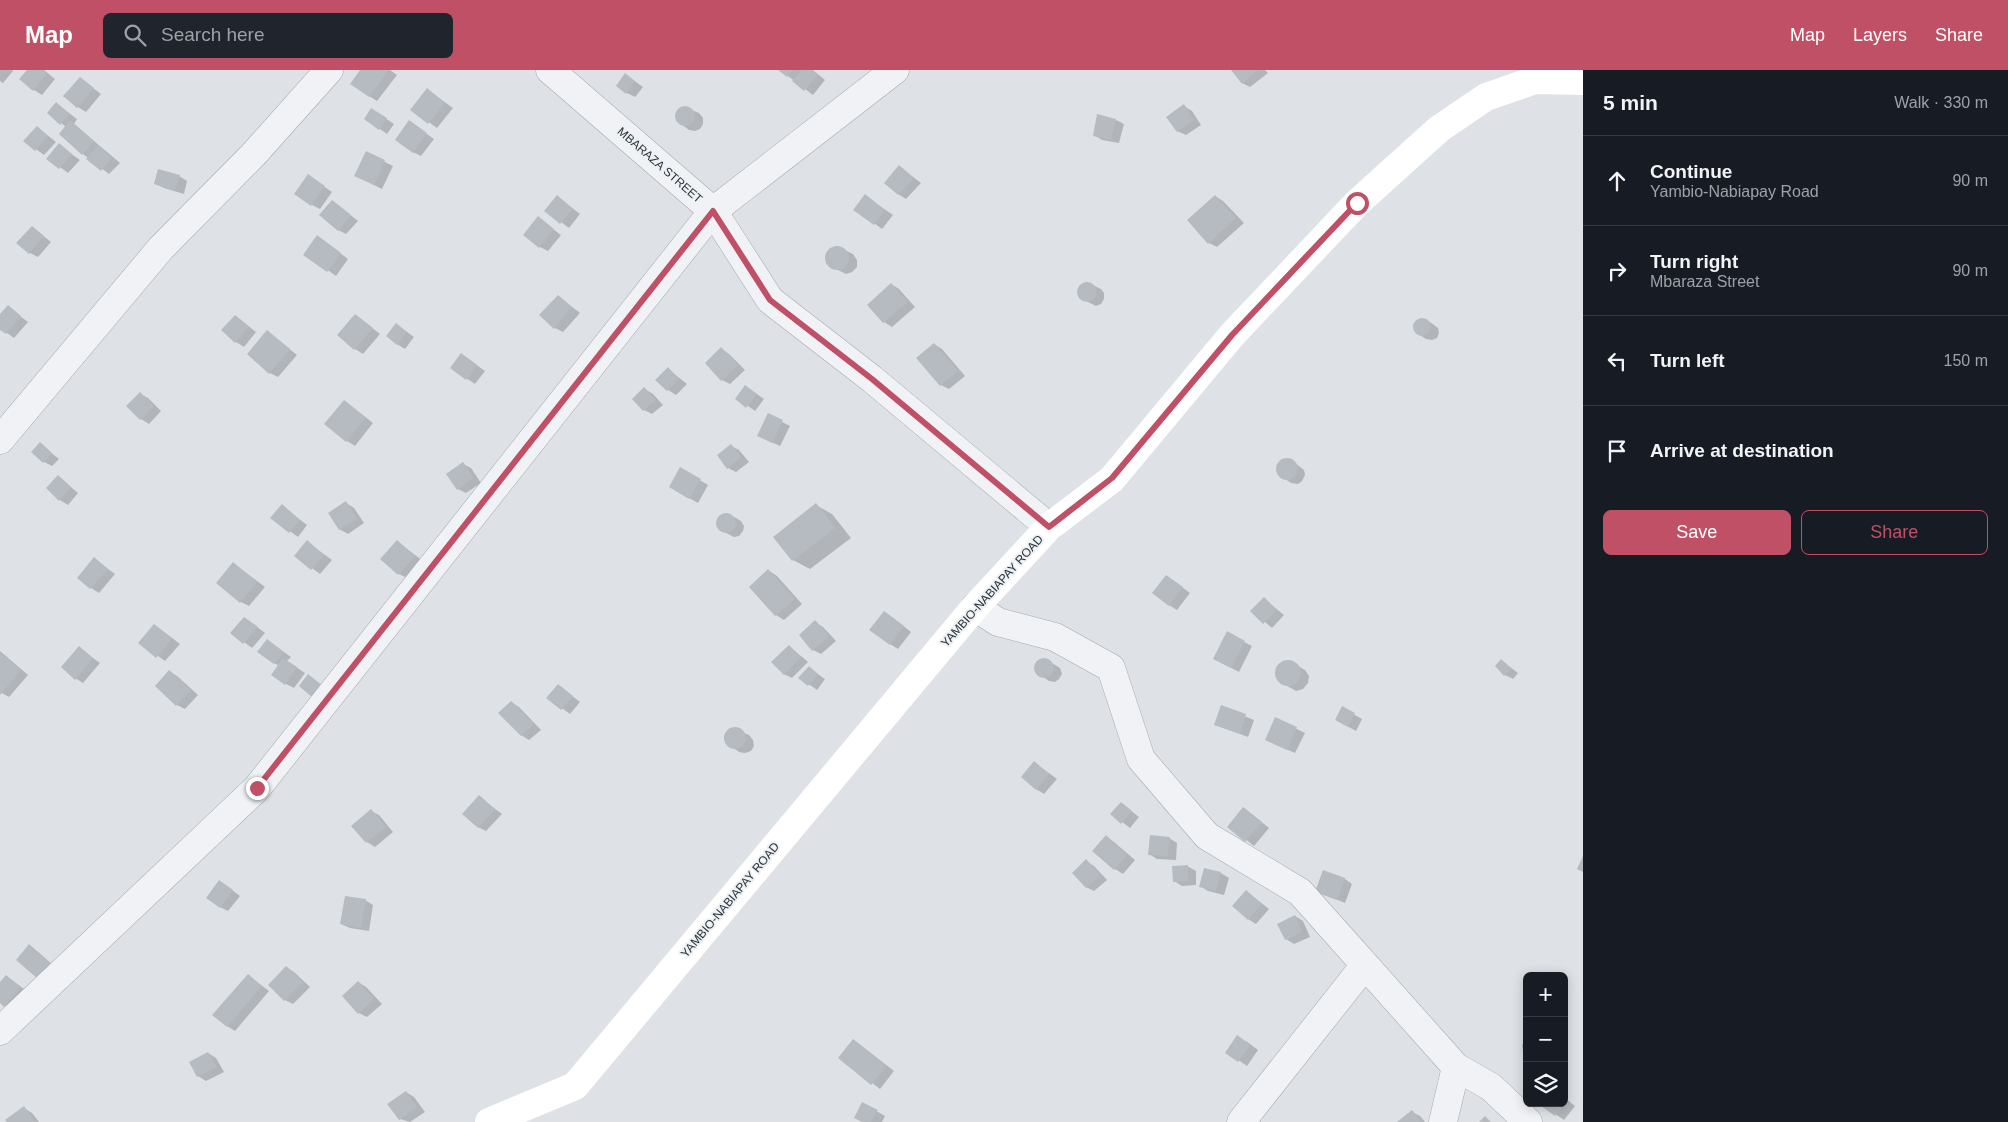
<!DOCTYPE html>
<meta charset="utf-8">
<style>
:root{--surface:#171b24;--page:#20242c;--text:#f1f3f6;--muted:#9ea1a6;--line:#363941;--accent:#bf5066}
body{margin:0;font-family:Helvetica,sans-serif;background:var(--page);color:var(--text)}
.controls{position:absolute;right:15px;bottom:15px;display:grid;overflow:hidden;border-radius:8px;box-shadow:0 2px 12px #0003}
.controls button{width:45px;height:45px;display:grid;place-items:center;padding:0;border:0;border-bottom:1px solid var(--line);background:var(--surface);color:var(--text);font:25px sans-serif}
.stop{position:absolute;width:15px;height:15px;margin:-11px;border:4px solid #bf5066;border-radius:50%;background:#fff}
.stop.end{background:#bf5066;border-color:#fff;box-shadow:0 1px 5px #0008}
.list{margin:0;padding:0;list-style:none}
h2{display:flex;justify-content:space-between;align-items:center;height:65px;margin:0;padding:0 20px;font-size:21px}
h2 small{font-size:16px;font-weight:400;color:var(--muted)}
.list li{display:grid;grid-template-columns:32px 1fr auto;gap:15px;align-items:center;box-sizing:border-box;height:90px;padding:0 20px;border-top:1px solid var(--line)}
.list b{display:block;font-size:19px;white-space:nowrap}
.list p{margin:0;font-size:16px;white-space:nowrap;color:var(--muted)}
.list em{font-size:16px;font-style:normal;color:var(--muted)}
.actions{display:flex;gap:10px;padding:15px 20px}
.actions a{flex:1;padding:11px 0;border:1px solid var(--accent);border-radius:8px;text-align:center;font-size:18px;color:var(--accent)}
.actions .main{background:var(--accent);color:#fff}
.icon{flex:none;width:28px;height:28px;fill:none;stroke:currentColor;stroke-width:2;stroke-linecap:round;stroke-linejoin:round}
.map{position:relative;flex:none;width:1583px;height:1052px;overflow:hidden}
header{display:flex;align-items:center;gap:30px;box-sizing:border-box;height:70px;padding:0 25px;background:var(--accent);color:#fff}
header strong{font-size:24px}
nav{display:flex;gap:28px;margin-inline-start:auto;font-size:18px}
.search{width:350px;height:45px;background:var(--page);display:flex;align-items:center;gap:12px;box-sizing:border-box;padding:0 18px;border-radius:8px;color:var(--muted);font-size:19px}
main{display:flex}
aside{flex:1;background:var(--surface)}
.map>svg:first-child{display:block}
.shadow{fill:#0003}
.building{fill:#b6bbc2}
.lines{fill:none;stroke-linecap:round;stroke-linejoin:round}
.minor-casing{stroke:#a4a9af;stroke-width:29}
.minor{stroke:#f1f2f5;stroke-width:28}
.secondary{stroke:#fff;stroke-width:28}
.route{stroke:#bf5066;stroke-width:6}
.labels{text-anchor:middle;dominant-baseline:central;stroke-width:4;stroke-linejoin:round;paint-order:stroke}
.street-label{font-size:12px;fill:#29313b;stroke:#eef1f4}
</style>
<header>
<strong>Map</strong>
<div class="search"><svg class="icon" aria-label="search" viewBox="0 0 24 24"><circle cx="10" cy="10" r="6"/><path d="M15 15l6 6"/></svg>Search here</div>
<nav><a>Map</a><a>Layers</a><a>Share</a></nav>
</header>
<main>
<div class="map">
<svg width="1583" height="1052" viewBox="0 0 1583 1052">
<rect width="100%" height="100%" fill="#dee2e6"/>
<!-- shadow -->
<path class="shadow" d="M0 0H12L13 1 3 13 0 11Z
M28 0H44L55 9 42 25 34 20Z
M362 0H390L397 5 377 31 369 26Z
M780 0H813L825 10 813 25Z
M1232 0H1265L1268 3 1250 17 1242 13Z
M626 5 643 17 635 27 627 23Z
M80 8 101 24 86 42 78 37Z
M428 20 453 38 437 58 412 40Z
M57 34 77 49 74 54 120 93 109 104 83 84 66 57 49 43Z
M1184 36 1192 41 1201 55 1186 65 1177 61Z
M684 37 699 43 703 48V54L700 59 695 61 689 60 676 50V44L679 39Z
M379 44 394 54 387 64 380 59Z
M1116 50 1124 54 1119 73 1102 70 1094 65Z
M410 52 434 69 421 86 413 82Z
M37 57 56 72 44 85 25 71Z
M59 75 80 90 68 103 48 88Z
M367 83 393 96 382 119 364 110Z
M900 97 921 113 906 129 898 124Z
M179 106 187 111 184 124 164 118 156 114Z
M316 111 332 122 320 139 312 135Z
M865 126 893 145 882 159 855 139Z
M1215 126 1223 131 1244 153 1217 177 1209 173Z
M558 127 580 144 569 158 546 141Z
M333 131 358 151 346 164 338 160Z
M538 148 561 165 548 181 540 177Z
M32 157 51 172 38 187 30 183Z
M325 172 348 189 336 206 305 184Z
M838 177 853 184 857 190V197L852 202 846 204 840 201 831 196 827 191V184L832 179Z
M1086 212 1101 219 1104 223V229L1101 234 1096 236 1082 229 1078 225V219L1081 215Z
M891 214 899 219 915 237 892 257 884 252Z
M558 226 580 243 563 262 555 258Z
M8 237 28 252 14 268 0 258V246Z
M356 245 380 264 363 284 355 279Z
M236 246 256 262 244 277 236 272Z
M1420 249H1426L1438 258 1439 263 1437 268 1432 270 1426 269 1414 261 1413 256 1416 251Z
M396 254 414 267 405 279 397 274Z
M268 262 297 285 278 307 270 303Z
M934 274 942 279 965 306 949 319 941 315Z
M721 279 729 284 745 300 730 314 722 310Z
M461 284 485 301 475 314 451 298Z
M668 299 687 314 676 325 668 320Z
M645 319 653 324 663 335 652 344 644 340Z
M754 322 764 329 755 341 737 328Z
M140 324 148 328 161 341 149 354 141 349Z
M345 331 373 353 355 376 347 371Z
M769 345 790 356 780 376 767 370Z
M40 374 59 389 52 396 44 392Z
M731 376 739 380 749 392 736 402 728 398Z
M1285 390H1291L1304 400 1305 405 1302 411 1298 414 1291 413 1278 404 1277 398 1280 392Z
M463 394 471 398 481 413 466 423 458 419Z
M681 399 708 415 698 433 670 417Z
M58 406 78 423 68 435 60 430Z
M346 433 354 438 364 453 348 464 339 459Z
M816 435 832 444 851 468 810 499 793 490Z
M282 436 307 455 298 467 272 448Z
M727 443 741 451 744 456 743 461 739 466 734 467 728 464 719 459 717 455 718 449 721 445Z
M307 472 332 490 320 504 296 486Z
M398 472 423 491 407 508 399 504Z
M94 489 115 504 99 523 91 518Z
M234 494 265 517 249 536 241 532Z
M769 501 777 506 802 534 784 550 776 545Z
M1167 506 1190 523 1177 540 1169 535Z
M1264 529 1284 545 1272 558 1252 541Z
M892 547 911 562 898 579 890 574Z
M815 552 823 557 836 571 821 584 813 580Z
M252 553 265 563 252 578 232 563Z
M155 555 180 574 165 591 140 573Z
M268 571 291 587 287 591 305 603 294 618 286 614 279 596 274 593Z
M1244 572 1252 576 1239 602 1222 593Z
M789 576 808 592 792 608 784 604Z
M79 578 100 593 83 613 75 608Z
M0 581 28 605 9 627 0 622Z
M1041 589 1047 590 1060 598 1062 604 1059 609 1055 612 1049 611 1036 602 1035 597 1036 592Z
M1289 591 1305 600 1309 606 1308 613 1303 619 1296 621 1289 617 1280 612 1277 606V599L1282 593Z
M1502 591 1518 603 1513 609 1505 605Z
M809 598 825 609 817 620 800 608Z
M169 601 177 606 198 625 185 639 177 635Z
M558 615 580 632 570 644 548 628Z
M511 632 519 637 541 660 529 670 521 665Z
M1222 637 1254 650 1248 667 1216 655Z
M1342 638 1362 649 1356 661 1336 650Z
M1276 649 1305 663 1295 683 1274 674Z
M734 659 749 665 753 670 754 676 751 681 745 683 739 682 727 673 726 666 729 661Z
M1035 693 1057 709 1044 724 1036 719Z
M479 727 502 744 486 761 478 757Z
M1121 733 1139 747 1130 758 1112 744Z
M1244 738 1269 758 1254 776 1229 756Z
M371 741 379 745 393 762 375 777 367 772Z
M1106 767 1114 772 1135 790 1123 804 1115 799Z
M1169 768 1177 773 1176 790 1157 789 1149 784Z
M1086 791 1094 796 1107 810 1094 821 1086 817Z
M1187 796 1196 801V815L1182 816 1174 811Z
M1221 803 1229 808 1224 825 1208 821 1200 816Z
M1345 809 1352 814 1345 833 1316 821Z
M228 817 240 826 228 841 220 837Z
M1246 821 1269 839 1256 854 1248 849Z
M365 830 373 835 369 861 350 858 341 854Z
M1295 846 1303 851 1310 867 1294 874 1286 869Z
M286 897 294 902 310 917 293 934 285 930 270 915Z
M6 906 28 922 13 940 0 932V914Z
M249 906 269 921 235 961 227 956Z
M358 912 366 917 382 934 367 947 359 943Z
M854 970 894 1001 880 1019 840 988Z
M1246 971 1258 980 1247 996 1227 982Z
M208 983 216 988 224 1002 206 1011 198 1006 191 992Z
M406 1022 414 1027 425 1042 410 1052 400 1049Z
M1564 1027 1575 1036 1564 1050 1542 1035 1564 1033Z
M862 1033 885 1046 882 1052H864Z
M24 1038 32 1043 39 1052H8Z
M1412 1042 1420 1046 1425 1052H1399Z"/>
<!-- building -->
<path class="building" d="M27 0H43L47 4 33 21 19 9Z
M360 0H389L369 27 350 14Z
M778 0H793L787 7Z
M802 0H812L818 5 804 21 792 11Z
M1231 0H1258L1242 14Z
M625 3 635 11 626 24 616 16Z
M80 7 94 18 77 38 63 26Z
M427 18 445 33 428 54 410 40Z
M56 32 70 44 60 55 47 43Z
M1184 34 1194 50 1177 62 1166 47Z
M675 46a10 10 0 1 1 20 0a10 10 0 1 1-20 0Z
M371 38 387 48 379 60 364 49Z
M1097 44 1116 49 1111 70 1093 66Z
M70 50 94 71 82 85 59 64Z
M409 50 427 63 413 83 395 70Z
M37 56 48 66 35 81 23 71Z
M59 73 72 84 59 99 46 89Z
M98 75 112 88 101 101 86 89Z
M366 81 385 90 374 115 354 106Z
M899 95 914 108 898 125 884 113Z
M158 99 180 105 175 121 154 114Z
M308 104 325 116 311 136 294 124Z
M865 124 885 140 874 155 853 140Z
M557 125 573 139 560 154 544 141Z
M1215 125 1236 148 1208 174 1187 150Z
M332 130 351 145 338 161 319 145Z
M538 146 554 159 539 178 523 165Z
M32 156 44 166 29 184 16 173Z
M317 165 341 183 327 202 303 185Z
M825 188a12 12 0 1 1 24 0a12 12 0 1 1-24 0Z
M1077 222a10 10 0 1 1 20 0a10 10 0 1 1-20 0Z
M891 213 908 232 883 253 867 235Z
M558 225 572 237 554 259 539 245Z
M8 235 21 246 6 264 0 260V244Z
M355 244 373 258 354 280 337 265Z
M235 245 249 257 235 273 221 260Z
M1413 257a9 9 0 1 1 18 0a9 9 0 1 1-18 0Z
M396 253 407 262 397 275 386 266Z
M267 260 290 279 269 304 247 284Z
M934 273 958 301 940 316 916 288Z
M721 277 738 295 721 311 705 293Z
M461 283 477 295 466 310 450 298Z
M668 297 679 309 667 321 655 310Z
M745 315 757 324 746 338 735 329Z
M644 317 656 330 643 341 632 329Z
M140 322 154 336 140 350 126 336Z
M344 330 366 348 346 372 324 354Z
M768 343 783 350 772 373 757 366Z
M40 372 52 383 43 393 31 382Z
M731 374 741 387 727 399 717 385Z
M1276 399a11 11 0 1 1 22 0a11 11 0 1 1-22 0Z
M463 392 474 408 457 420 446 404Z
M680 397 701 409 689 429 669 417Z
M58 405 71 417 59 431 46 418Z
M346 431 357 449 339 460 328 443Z
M816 433 835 458 792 491 773 467Z
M282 434 300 450 289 463 270 448Z
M716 453a10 10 0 1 1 20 0a10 10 0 1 1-20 0Z
M307 470 324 485 311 500 294 486Z
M397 470 415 486 398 505 380 489Z
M94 487 108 499 90 519 77 508Z
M233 492 257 512 240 533 216 513Z
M768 499 795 529 775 546 749 517Z
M1166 505 1183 517 1169 536 1152 523Z
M1264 527 1277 540 1263 554 1250 541Z
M884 541 904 556 890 575 869 560Z
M244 547 258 557 243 574 230 563Z
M815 550 829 566 812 581 799 565Z
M154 554 172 569 156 588 138 573Z
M1227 561 1245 571 1231 598 1213 589Z
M267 569 284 582 274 594 257 582Z
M789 575 801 587 784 605 771 592Z
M79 576 93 588 75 610 61 597Z
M0 582 21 600 0 625Z
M1034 598a10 10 0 1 1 20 0a10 10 0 1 1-20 0Z
M283 588 297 597 285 615 271 605Z
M1501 589 1511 598 1504 606 1495 596Z
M1275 603a13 13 0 1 1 26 0a13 13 0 1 1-26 0Z
M809 596 818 604 808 616 798 608Z
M169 600 191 620 176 636 155 616Z
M308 604 323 616 313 628 299 616Z
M558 614 573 626 561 640 546 628Z
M511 631 534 654 521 666 498 643Z
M1221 635 1246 644 1240 664 1214 655Z
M1342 636 1355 643 1348 657 1335 650Z
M1275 647 1297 657 1287 680 1265 670Z
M724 668a11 11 0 1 1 22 0a11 11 0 1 1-22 0Z
M1034 691 1049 704 1036 720 1021 707Z
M479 725 495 739 478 758 462 744Z
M1121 732 1132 741 1121 754 1110 744Z
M1243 737 1262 752 1245 772 1227 757Z
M371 739 386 757 366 773 351 756Z
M1106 765 1127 785 1114 800 1092 781Z
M1150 765 1170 767 1168 786 1148 785Z
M1583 786V802L1577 799Z
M1086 789 1100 805 1086 818 1072 803Z
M1188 795V811L1173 812 1172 796Z
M1204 798 1221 802 1216 821 1199 817Z
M1323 800 1345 808 1337 830 1315 822Z
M219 810 233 820 220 838 206 828Z
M1246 820 1262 834 1248 850 1232 836Z
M345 826 366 829 361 858 340 854Z
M1295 845 1302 862 1285 870 1277 854Z
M29 874 51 893 38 909 16 890Z
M286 896 303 912 284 931 268 915Z
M248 904 262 916 227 957 212 945Z
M6 905 21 917 4 937 0 933V912Z
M358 911 374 929 358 944 342 926Z
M1237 965 1251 975 1238 992 1225 983Z
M853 969 887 996 871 1015 838 988Z
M1525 970H1527V984L1523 981 1522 975Z
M208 982 217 997 197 1007 189 992Z
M406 1021 417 1037 399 1050 387 1034Z
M1564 1028 1568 1030 1555 1046 1541 1036 1542 1033H1564Z
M862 1032 878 1040 871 1052H862L854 1048Z
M24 1036 35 1052H7L5 1050Z
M1412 1040 1422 1052H1397Z
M1485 1046 1491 1052H1479Z"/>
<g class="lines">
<!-- minor casing -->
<g class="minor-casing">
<path id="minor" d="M550 0 713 141 770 230 872 309 1049 457
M0 370 161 178 253 85 329 0
M975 537 998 552 1055 567 1111 598 1141 689 1207 766 1300 822 1456 997
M0 961 257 718 713 141 895 0
M1241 1052 1365 895
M1443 1052 1456 997 1491 1017 1528 1052"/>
</g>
<!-- minor -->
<use href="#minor" class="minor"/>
<!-- secondary -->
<path class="secondary" d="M489 1052 575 1016 975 537 1049 457 1112 409 1232 265 1357 133 1439 59 1486 27 1535 10 1583 11"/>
</g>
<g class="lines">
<!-- route -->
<path class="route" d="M257 718 713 141 770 230 872 309 1049 457 1112 408 1232 265 1357 133"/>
</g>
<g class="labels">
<!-- street labels -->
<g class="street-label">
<text transform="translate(660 95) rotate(41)">MBARAZA STREET</text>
<text transform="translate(992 521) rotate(-48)">YAMBIO-NABIAPAY ROAD</text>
<text transform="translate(730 830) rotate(-50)">YAMBIO-NABIAPAY ROAD</text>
</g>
</g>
</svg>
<div class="controls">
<button>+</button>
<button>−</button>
<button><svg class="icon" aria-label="layers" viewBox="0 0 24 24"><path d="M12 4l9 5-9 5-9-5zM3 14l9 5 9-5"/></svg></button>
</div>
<div class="stop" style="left:1357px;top:133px"></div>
<div class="stop end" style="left:257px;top:718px"></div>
</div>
<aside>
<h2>5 min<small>Walk · 330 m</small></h2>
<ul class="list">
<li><svg class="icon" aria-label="ahead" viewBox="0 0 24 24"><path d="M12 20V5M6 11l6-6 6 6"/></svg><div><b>Continue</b><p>Yambio-Nabiapay Road</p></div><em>90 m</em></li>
<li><svg class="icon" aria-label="right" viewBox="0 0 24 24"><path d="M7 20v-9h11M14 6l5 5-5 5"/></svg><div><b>Turn right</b><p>Mbaraza Street</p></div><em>90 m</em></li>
<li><svg class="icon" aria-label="left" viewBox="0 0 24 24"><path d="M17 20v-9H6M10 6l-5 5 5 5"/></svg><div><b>Turn left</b></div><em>150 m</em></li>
<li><svg class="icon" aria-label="arrive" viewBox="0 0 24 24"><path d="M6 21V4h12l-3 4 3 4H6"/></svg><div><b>Arrive at destination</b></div></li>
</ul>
<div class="actions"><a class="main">Save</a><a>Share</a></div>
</aside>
</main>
